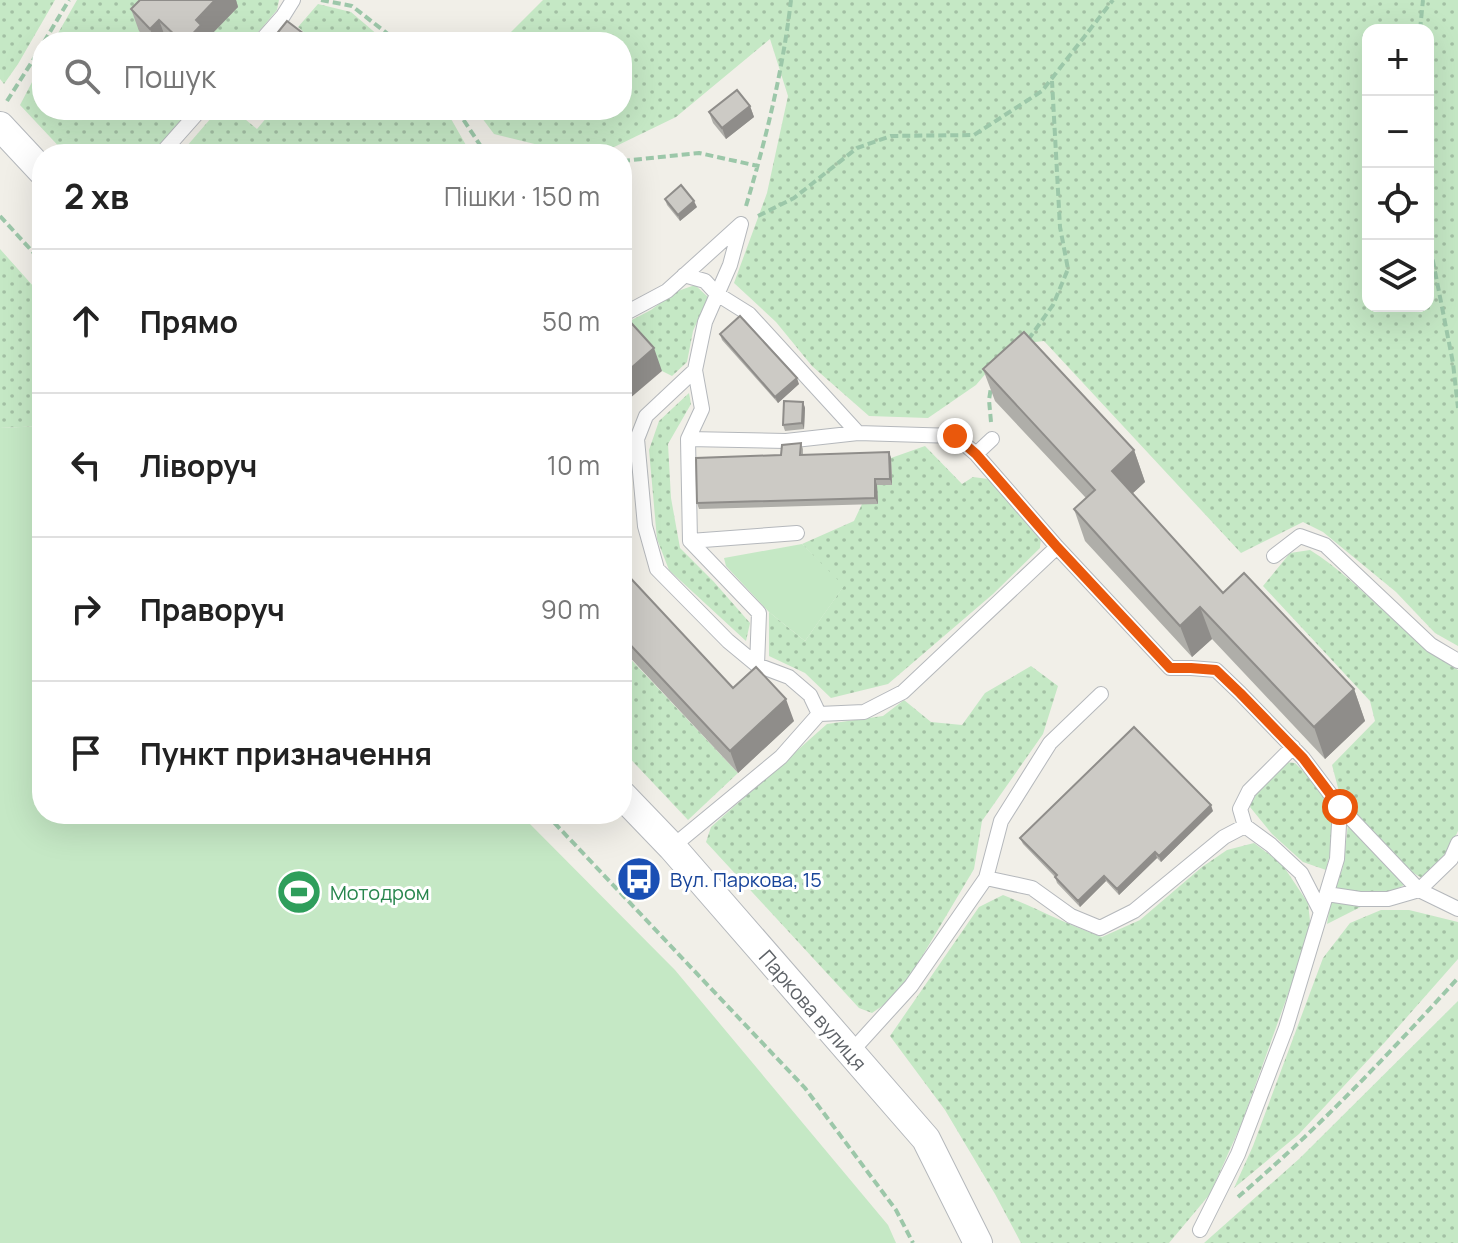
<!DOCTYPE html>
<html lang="uk">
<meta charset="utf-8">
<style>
:root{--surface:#fff;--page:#f6f6f6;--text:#222;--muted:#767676;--line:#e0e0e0}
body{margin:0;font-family:Manrope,sans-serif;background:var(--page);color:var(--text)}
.controls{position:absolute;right:24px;top:24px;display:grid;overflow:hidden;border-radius:16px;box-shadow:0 8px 32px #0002}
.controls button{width:72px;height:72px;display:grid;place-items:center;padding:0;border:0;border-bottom:2px solid var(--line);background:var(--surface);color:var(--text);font:40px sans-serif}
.stop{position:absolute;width:24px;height:24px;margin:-18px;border:6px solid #ea580c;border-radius:50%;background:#fff}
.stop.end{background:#ea580c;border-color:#fff;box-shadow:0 2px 8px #0008}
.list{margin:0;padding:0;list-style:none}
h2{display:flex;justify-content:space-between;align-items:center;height:104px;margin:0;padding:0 32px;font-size:34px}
h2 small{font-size:26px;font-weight:400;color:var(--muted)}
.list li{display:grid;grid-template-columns:52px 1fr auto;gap:24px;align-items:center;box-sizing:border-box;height:144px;padding:0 32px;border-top:2px solid var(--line)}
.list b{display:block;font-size:30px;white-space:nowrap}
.list em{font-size:26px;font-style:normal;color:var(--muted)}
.icon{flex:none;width:44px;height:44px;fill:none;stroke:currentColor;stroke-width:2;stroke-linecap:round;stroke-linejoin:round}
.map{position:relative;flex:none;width:1458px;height:1243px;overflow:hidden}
.search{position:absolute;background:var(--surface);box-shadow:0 8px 32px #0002;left:32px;top:32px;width:600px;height:88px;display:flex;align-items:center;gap:20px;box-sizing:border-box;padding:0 28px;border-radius:32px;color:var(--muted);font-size:30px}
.panel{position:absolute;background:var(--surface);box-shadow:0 8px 32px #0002;left:32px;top:144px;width:600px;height:680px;border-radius:32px}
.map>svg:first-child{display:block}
.grass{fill:url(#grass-dots);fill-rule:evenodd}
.pitch{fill:#c5e8c5}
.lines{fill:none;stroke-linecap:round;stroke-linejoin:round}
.service-casing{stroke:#b5b8bc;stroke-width:16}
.minor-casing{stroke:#b5b8bc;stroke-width:30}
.path{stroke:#9cc7a9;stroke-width:4;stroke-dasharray:8 4;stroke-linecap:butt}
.service{stroke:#fff;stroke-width:14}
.minor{stroke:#fff;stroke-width:28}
.wall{fill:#afaea9}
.shaded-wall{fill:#8f8d8a}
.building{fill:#cccac5;stroke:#8f8d8a;stroke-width:2}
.route{stroke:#ea580c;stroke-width:10}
.labels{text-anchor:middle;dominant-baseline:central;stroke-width:6;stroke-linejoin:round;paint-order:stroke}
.transit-label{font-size:20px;fill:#164399;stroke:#fff;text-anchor:start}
.leisure-label{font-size:20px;fill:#27864d;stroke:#fff;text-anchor:start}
.street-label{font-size:20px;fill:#5f6368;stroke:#fff}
</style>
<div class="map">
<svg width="1458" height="1243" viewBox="0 0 1458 1243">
<defs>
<pattern id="grass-dots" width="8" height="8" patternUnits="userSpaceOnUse" patternTransform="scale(2)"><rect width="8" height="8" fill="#c5e8c5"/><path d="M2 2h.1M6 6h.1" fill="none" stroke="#a3c0a4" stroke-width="1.8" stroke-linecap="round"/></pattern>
</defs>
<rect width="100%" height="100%" fill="#f1efe8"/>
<!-- grass -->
<path class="grass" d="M0 0H55L18 64 4 84 0 79Z
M77 0H279L277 10 250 42H53Z
M543 0H1458V646L1435 633 1396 592 1323 532 1303 522 1241 553 1044 341 1010 345 976 385 928 418 869 416 812 366 776 322 734 283 767 193 788 96 770 39 676 117 610 149 551 148 494 134 476 110H622V42H501ZM1368 30H1428V306H1368Z
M318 4 351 12 386 42H315L298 27Z
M42 63V110H190L151 154H66L20 105Z
M218 110H234L257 129 273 110H446L471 154H180Z
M0 249 42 296V426L0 428Z
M695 285 708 297 693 331 687 362 672 376 662 371 622 325 651 310 675 292Z
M689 393 691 404 668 444 671 498 680 548 714 582 750 623 746 641 669 570 657 539 649 450 659 421Z
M925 446 962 484 973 477 988 479 1041 536 1040 548 993 594 888 684 831 698 805 673 769 656V612L805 641 843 587 802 544 854 521 862 504H877V485H892L891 458Z
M1310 550C1364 584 1403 638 1458 670V831C1450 850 1437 864 1422 878L1410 871 1342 803 1332 765 1375 721 1370 701 1263 586 1290 553Z
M622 650 738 773 688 820 622 750Z
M1031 666 1058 686 1043 734 982 821 974 869 908 980 888 1002 872 1013 859 1008 706 842 711 827 827 724 883 716 904 700 931 722 962 725 985 693Z
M1285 762 1295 763 1316 784 1334 810 1332 844 1326 870 1303 862 1272 834 1250 807 1253 796Z
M1348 824 1406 884 1327 924 1330 905 1343 867Z
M1254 843 1282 864 1308 903 1311 930 1241 1125 1210 1194 1169 1243H1021L995 1194 945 1110 890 1036 979 907 1003 895C1036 908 1068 925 1102 937L1140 920 1202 867 1227 850Z
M1381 910H1409L1458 922V959L1385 1042 1299 1134 1234 1188 1253 1146 1323 958 1350 923Z
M1458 1001V1243H1204L1299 1159Z"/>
<!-- pitch -->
<path class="pitch" d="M42 426V814H520L675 970 888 1225 896 1243H0V428Z
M802 544 844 586 805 641 769 612 726 566 724 558Z"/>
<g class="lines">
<!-- service casing -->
<g class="service-casing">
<path id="service" d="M260 42 283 16 293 0
M161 154 200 110
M684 275 705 281 717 294 749 314 858 433
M622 315 667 291 741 224
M695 370 702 409 688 439 690 541 759 613 757 665
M688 439 786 441 858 433 955 436 976 454
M992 439 976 454 1057 547 1170 668H1191L1216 670 1240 693 1303 758 1340 807 1337 859 1286 1028 1238 1154 1200 1230
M690 541 797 533
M1274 556 1300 536 1325 545 1431 645 1458 661
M819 714 864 712 903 692 1057 547
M1340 807 1419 890 1458 909
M1245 826 1240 809 1249 791 1293 747
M672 847 781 757 819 714 810 695 789 677 757 665 728 641 657 569 645 526 637 439 646 416 695 370 705 322 730 265 741 224
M986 878 1032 888 1071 916 1100 928 1134 911 1224 837 1245 826 1271 845 1301 873 1321 912
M1327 894 1360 899H1388L1419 890 1451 859 1458 843
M851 1052 911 986 986 878 1001 821 1050 743 1101 694"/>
</g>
<!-- minor casing -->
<g class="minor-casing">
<path id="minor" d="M0 126 42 171
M622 795 672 847 926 1139 978 1243"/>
</g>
<!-- path -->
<path class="path" d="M321 0 352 6 398 42
M1420 30 1423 0
M44 42 69 0
M7 101 42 46
M457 110 486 154
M622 161 699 153 758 166
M746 206C766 139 783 70 791 0
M0 216 42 262
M758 216 794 198 857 148 891 136 974 135 1042 91 1113 0
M1428 236 1453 363 1458 408
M1028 340 1053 305 1068 269 1060 227 1052 81
M991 422 989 400 991 387
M546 814 805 1088 896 1210 913 1243
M1238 1197C1317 1130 1388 1055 1458 978"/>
<!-- service -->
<use href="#service" class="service"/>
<!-- minor -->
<use href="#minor" class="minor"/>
</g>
<!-- wall -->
<path class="wall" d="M140 0H236L238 7 207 39 208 42H149L139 31 131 9Z
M750 106 754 117 726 139 713 123 709 112Z
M243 110H263L255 120Z
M665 199 697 207 680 221 667 205Z
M720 334 799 384 778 403 722 340Z
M983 369 1134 450 1145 482 1132 494 1223 593 1354 689 1365 721 1325 759 1212 639 1192 657 1085 541 1074 509 1086 498 995 401Z
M803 402 805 408 804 429 785 431 783 425Z
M801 443 803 449V455L889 452 891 458 892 485H877L878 504 699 509 697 503Z
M622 569 733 688 794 721 738 773 622 649Z
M1213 811 1161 862 1157 858 1119 895 1106 881 1080 907 1057 883 1055 877 1023 844 1020 838Z"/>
<!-- shaded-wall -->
<path class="shaded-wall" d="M215 0H236L238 7 207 39 208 42H185L196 20Z
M159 20 167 42H155L150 29Z
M750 106 754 117 726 139 722 128Z
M252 110H263L255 120Z
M694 201 697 207 680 221 678 215Z
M624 231 630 248 622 255V233Z
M654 348 662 371 622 405V376Z
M797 378 799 384 778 403 775 397Z
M803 402 805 408 804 429 802 423Z
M1134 450 1145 482 1123 502 1112 471Z
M889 452 891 458 892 485 890 479Z
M875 479 877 485 878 504 875 498Z
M1200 607 1212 639 1192 657 1180 626Z
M1354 689 1365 721 1325 759 1314 727Z
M786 699 794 721 738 773 730 751Z
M1211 805 1213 811 1161 862 1159 856Z
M1155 852 1157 858 1119 895 1117 889Z
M1104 876 1106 881 1080 907 1078 901Z"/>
<!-- building -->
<path class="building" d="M140 0H215L196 20 201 25 185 42H182L159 20 150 29 131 9Z
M287 21 308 37 304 42H270Z
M737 90 750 106 722 128 709 112Z
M681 185 694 201 678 215 665 199Z
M624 315 654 348 622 376V317Z
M740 316 797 378 775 397 720 334Z
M1024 332 1134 450 1112 471 1223 593 1244 573 1354 689 1314 727 1200 607 1180 626 1074 509 1095 490 983 369Z
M784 401 803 402 802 423 783 425Z
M801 443 800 455 889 452 890 479H875V498L697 503 696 458 781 455 782 445Z
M622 569 733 688 756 667 786 699 730 751 622 636Z
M1134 727 1211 805 1159 856 1155 852 1117 889 1104 876 1078 901 1055 877 1057 875 1020 838Z"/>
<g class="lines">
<!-- route -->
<path class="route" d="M955 436 976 454 1057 547 1170 668H1191L1216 670 1240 693 1303 758 1340 807"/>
</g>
<!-- icons -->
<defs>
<g id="bus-disc" transform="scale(2.3)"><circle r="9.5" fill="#1a4fb4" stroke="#fff"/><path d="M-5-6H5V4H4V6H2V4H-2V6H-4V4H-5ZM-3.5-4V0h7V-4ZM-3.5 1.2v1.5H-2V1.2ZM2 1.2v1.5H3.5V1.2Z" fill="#fff"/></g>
<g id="stadium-disc" transform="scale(2.3)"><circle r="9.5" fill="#2e9e5b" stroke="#fff"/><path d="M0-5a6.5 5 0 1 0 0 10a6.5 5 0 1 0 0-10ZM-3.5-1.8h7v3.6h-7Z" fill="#fff"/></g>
</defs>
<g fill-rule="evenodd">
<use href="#bus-disc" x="639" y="879"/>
<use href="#stadium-disc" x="299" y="892"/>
</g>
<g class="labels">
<!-- transit labels -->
<g class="transit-label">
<text x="670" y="879">Вул. Паркова, 15</text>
</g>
<!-- leisure labels -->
<g class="leisure-label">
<text x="330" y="892">Мотодром</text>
</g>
<!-- street labels -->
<g class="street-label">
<text transform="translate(813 1010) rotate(49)">Паркова вулиця</text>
</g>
</g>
</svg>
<div class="controls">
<button>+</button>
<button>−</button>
<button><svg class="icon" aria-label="locate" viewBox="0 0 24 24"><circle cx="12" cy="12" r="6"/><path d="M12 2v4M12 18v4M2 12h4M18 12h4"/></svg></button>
<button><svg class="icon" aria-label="layers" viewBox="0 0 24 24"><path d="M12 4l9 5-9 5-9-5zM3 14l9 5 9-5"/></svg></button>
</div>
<div class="stop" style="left:1340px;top:807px"></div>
<div class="stop end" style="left:955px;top:436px"></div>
<div class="search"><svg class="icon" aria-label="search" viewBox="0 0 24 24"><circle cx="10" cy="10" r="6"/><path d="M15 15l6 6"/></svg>Пошук</div>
<section class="panel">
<h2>2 хв<small>Пішки · 150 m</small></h2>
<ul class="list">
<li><svg class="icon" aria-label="ahead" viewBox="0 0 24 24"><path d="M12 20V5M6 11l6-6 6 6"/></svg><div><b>Прямо</b></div><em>50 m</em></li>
<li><svg class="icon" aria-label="left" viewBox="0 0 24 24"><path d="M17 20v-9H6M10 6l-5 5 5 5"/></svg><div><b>Ліворуч</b></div><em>10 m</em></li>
<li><svg class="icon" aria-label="right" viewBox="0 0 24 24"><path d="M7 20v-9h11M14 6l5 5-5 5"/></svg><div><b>Праворуч</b></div><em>90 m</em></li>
<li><svg class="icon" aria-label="arrive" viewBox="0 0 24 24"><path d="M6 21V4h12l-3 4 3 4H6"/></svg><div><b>Пункт призначення</b></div></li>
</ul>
</section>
</div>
